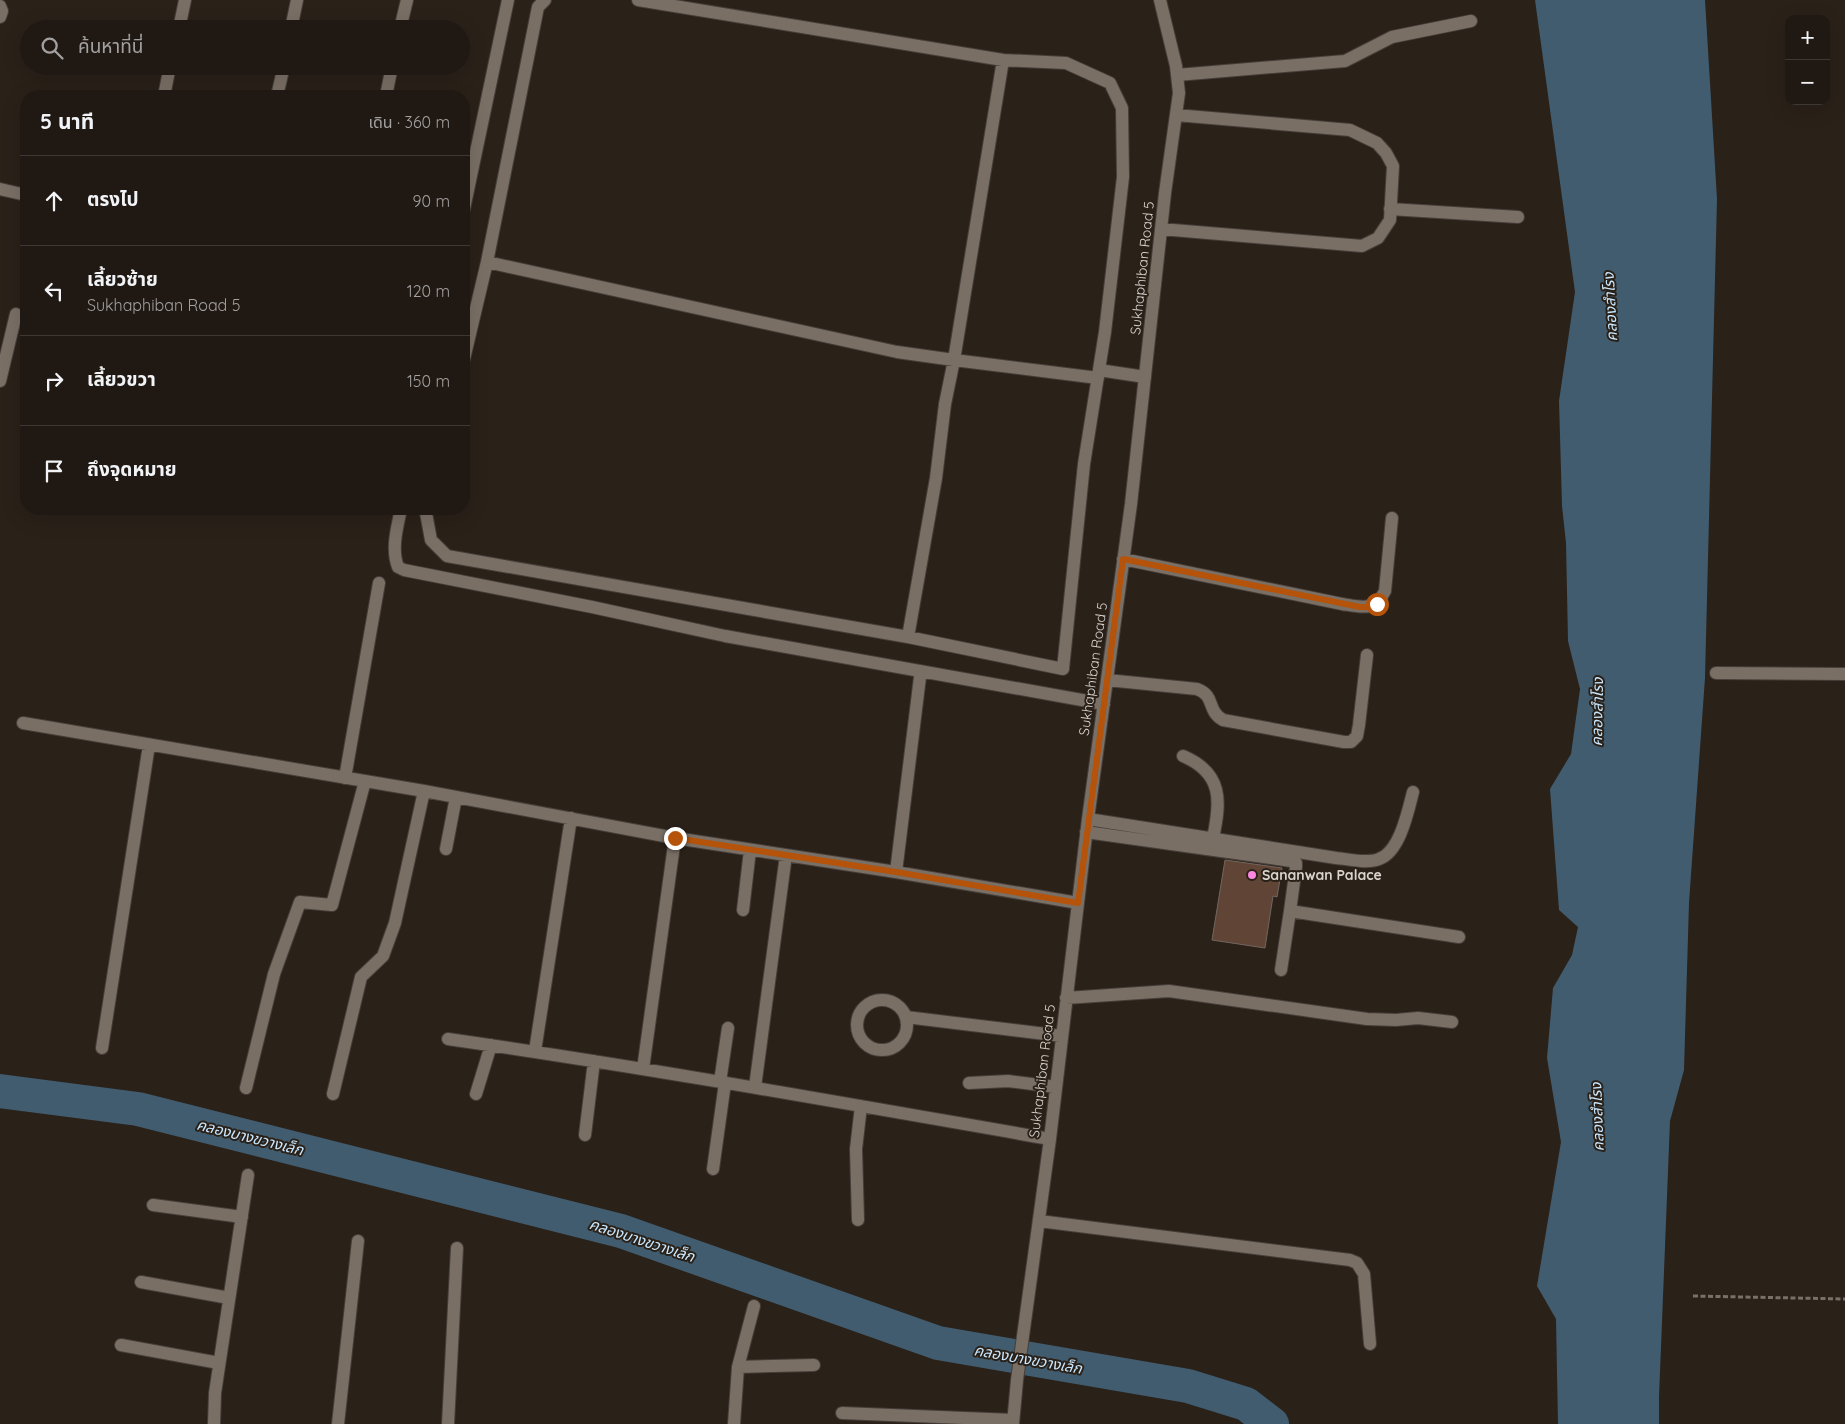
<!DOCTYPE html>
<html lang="th">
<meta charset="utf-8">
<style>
:root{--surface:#201913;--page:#2d2621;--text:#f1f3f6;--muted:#a2a0a0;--line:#3d3833}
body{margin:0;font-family:Quicksand,"Noto Sans Thai",sans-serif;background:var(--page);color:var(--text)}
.controls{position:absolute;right:15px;top:15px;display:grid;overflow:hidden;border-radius:10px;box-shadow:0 5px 20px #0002}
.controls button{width:45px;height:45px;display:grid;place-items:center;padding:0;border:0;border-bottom:1px solid var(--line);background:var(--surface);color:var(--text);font:25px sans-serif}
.stop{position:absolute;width:15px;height:15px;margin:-11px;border:4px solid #b45309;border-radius:50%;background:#fff}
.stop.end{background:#b45309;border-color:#fff;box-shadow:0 1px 5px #0008}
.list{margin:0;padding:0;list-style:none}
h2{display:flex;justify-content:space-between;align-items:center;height:65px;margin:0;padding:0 20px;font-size:21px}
h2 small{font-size:16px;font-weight:400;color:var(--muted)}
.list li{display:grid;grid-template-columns:32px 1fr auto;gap:15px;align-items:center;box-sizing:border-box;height:90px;padding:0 20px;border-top:1px solid var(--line)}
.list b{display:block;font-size:19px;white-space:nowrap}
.list p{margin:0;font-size:16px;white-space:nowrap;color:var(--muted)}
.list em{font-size:16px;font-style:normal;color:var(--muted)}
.icon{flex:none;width:28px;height:28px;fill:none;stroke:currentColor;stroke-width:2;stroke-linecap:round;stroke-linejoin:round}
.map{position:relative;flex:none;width:1845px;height:1424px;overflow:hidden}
.search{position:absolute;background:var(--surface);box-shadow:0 5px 20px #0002;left:20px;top:20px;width:450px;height:55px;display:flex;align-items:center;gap:12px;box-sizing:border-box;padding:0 18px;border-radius:28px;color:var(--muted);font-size:19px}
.panel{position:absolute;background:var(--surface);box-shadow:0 5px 20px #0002;left:20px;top:90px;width:450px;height:425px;border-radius:20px}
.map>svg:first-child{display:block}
.water{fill:#415c6f}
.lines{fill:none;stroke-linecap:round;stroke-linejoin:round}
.river{stroke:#415c6f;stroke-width:34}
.building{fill:#604536;stroke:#73665f}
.minor-casing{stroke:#463e39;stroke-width:14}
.path{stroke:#787069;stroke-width:3;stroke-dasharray:5 2.5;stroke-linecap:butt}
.minor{stroke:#7a6f65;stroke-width:12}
.route{stroke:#b45309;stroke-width:6}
.poi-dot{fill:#fd86e2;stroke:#2a2119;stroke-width:2}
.labels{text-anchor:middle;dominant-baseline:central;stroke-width:4;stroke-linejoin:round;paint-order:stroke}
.street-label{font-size:14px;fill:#dad3ce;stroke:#2a2119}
.poi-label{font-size:14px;font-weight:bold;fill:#dad3ce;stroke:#2a2119;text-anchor:start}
.water-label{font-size:15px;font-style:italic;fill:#c9e8ff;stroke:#2a2119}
</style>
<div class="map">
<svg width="1845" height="1424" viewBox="0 0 1845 1424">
<rect width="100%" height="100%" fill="#2a2119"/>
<!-- water -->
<path class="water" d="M1535 0H1705L1717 199 1705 678 1689 903 1684 1070 1670 1121 1659 1397V1424H1558L1556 1319 1537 1286 1561 1142 1547 1058 1553 988 1572 955 1578 927 1559 910 1550 789 1571 754 1580 689 1568 641 1566 543 1562 506 1559 401 1575 292Z"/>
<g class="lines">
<!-- river -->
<path class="river" d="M0 1091 138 1109 621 1231 938 1343 1188 1386 1246 1404 1272 1424"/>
</g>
<!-- building -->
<path class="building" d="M1225 860 1282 868 1277 897 1273 896 1265 948 1212 940Z"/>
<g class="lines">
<!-- minor casing -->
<g class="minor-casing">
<path id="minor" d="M0 6 2 11 0 17
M179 29 185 0
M291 29 297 0
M400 29 407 0
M1003 60 954 360 1098 378
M1177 75 1345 61 1392 37 1471 21
M164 96 170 66
M277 96 284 66
M386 96 392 66
M0 189 26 195
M464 209 508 0
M1390 209 1518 217
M1161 229 1362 246 1378 238 1390 220 1393 166 1386 153 1377 143 1350 130 1176 115
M487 262 897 352 954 360 945 404 936 478 908 637
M464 359 487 262 538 7 545 0
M1099 370 1145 377
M0 381 16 314
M401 509C397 528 391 549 398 567L404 570 592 607 725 636 1104 704
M427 509 426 513 431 540 447 556 908 637 1063 669 1084 464 1105 332 1123 177 1122 108 1110 83 1066 63 1003 60 638 0
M1123 559 1342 604C1361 607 1375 612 1385 591L1392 518
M1716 673 1845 674
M1107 680 1197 689C1216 696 1206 710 1223 720L1344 742H1351L1357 736 1359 725 1367 655
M23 723 424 791 675 838 896 872 1078 903
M1183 756C1223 773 1221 801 1213 838
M345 778 379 583
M1088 819 1336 858C1349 859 1367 864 1379 859 1400 852 1408 811 1413 792
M1086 832 1291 861 1296 863V867L1290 911 1459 937
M446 849 456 797
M896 872 920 677
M743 910 750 850
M1281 970 1290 911
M1066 998 1169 991 1367 1019 1396 1020 1418 1018 1452 1022
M857 1025a25 25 0 1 1 50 0a25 25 0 1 1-50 0Z
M906 1017 1062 1036
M448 1039C649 1068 849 1104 1050 1139
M102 1048 149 745
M535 1051 571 818
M643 1069 675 838
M720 1082 728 1028
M969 1083 1008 1081 1056 1087
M755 1087 786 855
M246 1088 274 974 300 902 332 905 365 781
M333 1094 361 977 383 956 395 923 424 791
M476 1094 491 1045
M585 1135 594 1061
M713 1169 725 1083
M153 1205 242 1217
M858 1220 856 1149 861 1106
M1039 1221 1350 1260 1357 1263 1364 1274 1370 1344
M141 1282 229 1298
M121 1345 219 1363
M738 1367 814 1365
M842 1413 1013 1420
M214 1424 215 1393 248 1175
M338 1424 358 1241
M448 1424 457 1248
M734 1424 738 1367 754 1306
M1013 1424 1017 1380 1050 1139 1088 819 1131 504 1165 193 1179 93 1176 66 1160 0"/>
</g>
<!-- path -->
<path class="path" d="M1693 1296 1845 1299"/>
<!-- minor -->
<use href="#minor" class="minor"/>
</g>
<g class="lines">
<!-- route -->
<path class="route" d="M675 838 896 872 1078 903 1123 559 1360 607H1370L1377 604"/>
</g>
<!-- markers -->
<circle class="poi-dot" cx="1252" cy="875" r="5"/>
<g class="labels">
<!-- street labels -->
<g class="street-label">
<text transform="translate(1142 268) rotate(-84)">Sukhaphiban Road 5</text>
<text transform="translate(1093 669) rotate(-82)">Sukhaphiban Road 5</text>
<text transform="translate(1042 1071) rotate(-83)">Sukhaphiban Road 5</text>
</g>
<!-- poi labels -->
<g class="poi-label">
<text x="1262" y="875">Sananwan Palace</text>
</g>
<!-- water labels -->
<g class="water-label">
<text transform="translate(1610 307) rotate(-93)">คลองสำโรง</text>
<text transform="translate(1597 712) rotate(-89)">คลองสำโรง</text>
<text transform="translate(1597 1117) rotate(-92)">คลองสำโรง</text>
<text transform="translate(250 1137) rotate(14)">คลองบางขวางเล็ก</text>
<text transform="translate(642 1240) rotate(18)">คลองบางขวางเล็ก</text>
<text transform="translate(1028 1359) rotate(10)">คลองบางขวางเล็ก</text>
</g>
</g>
</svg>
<div class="controls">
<button>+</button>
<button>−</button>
</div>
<div class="stop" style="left:1377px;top:604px"></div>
<div class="stop end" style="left:675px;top:838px"></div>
<div class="search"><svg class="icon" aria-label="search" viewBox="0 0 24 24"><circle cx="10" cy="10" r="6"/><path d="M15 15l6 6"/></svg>ค้นหาที่นี่</div>
<section class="panel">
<h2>5 นาที<small>เดิน · 360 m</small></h2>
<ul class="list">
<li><svg class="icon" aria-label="ahead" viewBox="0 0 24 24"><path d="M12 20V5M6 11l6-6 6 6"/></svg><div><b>ตรงไป</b></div><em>90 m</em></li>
<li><svg class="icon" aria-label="left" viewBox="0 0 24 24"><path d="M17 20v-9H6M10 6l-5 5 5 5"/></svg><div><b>เลี้ยวซ้าย</b><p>Sukhaphiban Road 5</p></div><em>120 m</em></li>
<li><svg class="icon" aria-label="right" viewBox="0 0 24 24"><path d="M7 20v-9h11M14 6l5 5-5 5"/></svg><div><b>เลี้ยวขวา</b></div><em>150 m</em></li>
<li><svg class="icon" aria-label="arrive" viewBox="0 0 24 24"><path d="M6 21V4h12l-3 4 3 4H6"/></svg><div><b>ถึงจุดหมาย</b></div></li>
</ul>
</section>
</div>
